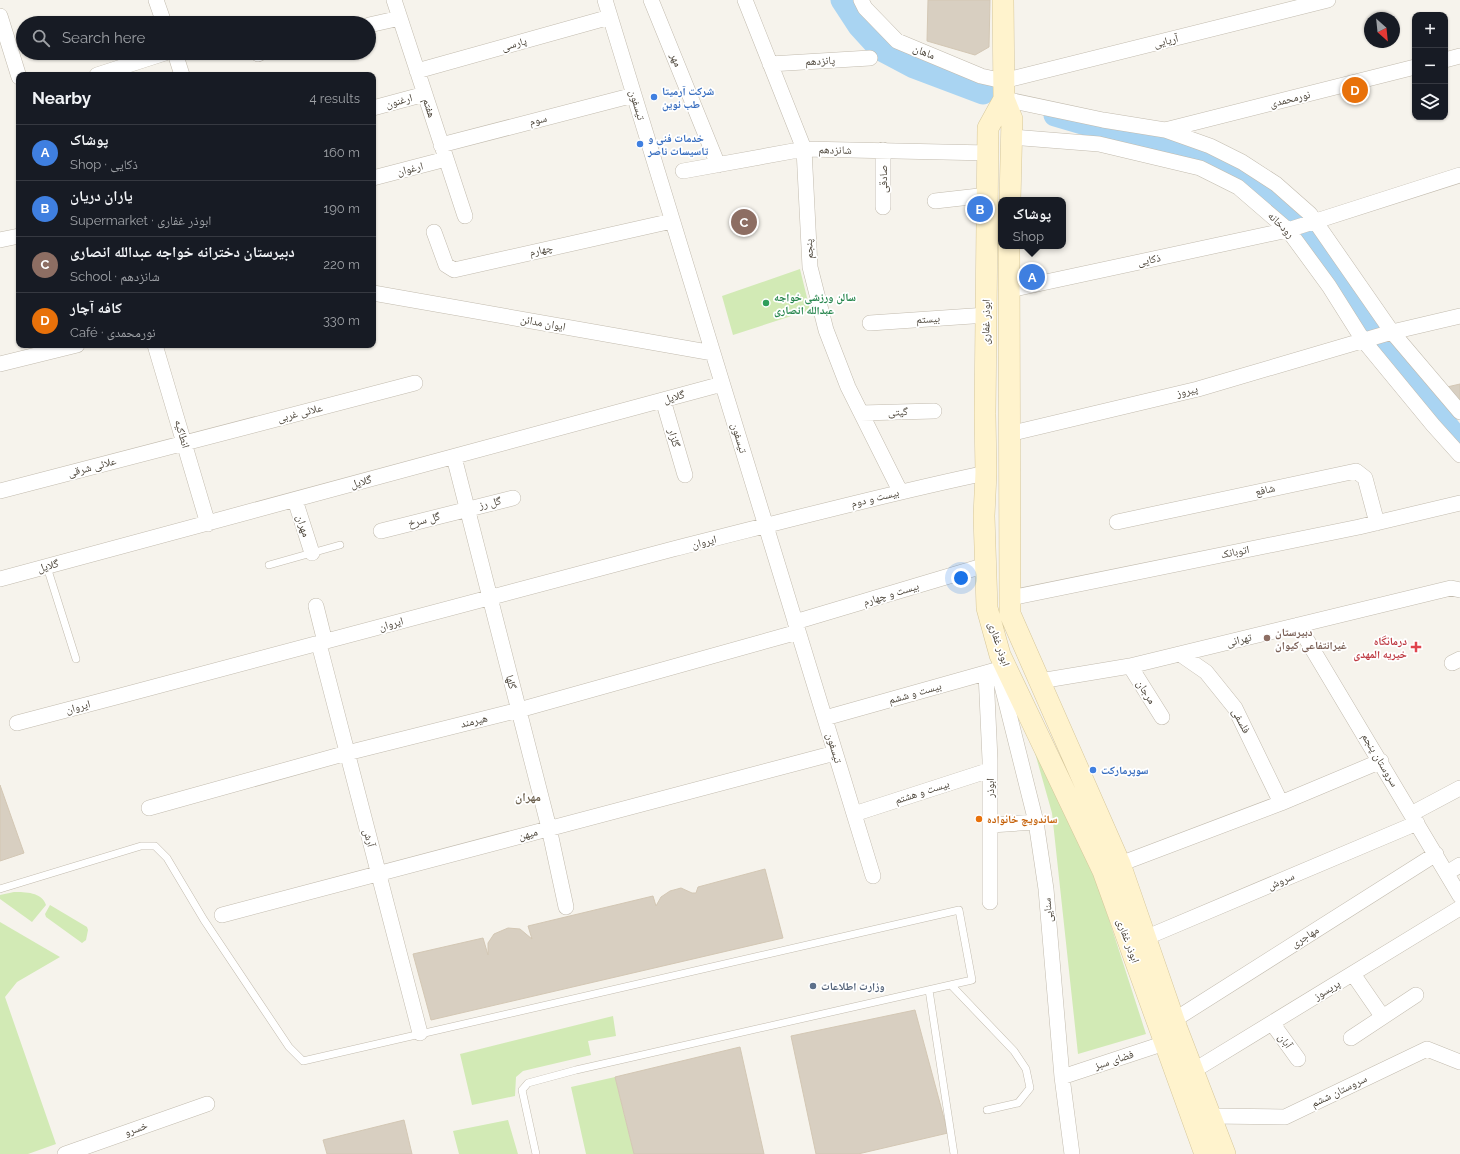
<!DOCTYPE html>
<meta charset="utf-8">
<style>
:root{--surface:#171b24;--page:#20242c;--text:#f1f3f6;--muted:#9ea1a6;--line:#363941;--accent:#fc3f1d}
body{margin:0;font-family:Raleway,"Noto Naskh Arabic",sans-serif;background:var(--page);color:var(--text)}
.controls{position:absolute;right:12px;top:12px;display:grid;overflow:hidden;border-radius:8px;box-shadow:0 1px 3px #0004}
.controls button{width:36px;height:36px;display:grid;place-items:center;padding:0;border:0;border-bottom:1px solid var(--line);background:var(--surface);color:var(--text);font:20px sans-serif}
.compass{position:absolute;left:1364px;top:12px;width:36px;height:36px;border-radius:50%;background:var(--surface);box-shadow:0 1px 3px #0004;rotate:153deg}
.you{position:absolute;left:961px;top:578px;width:14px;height:14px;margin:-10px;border:3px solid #fff;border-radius:50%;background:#1a73e8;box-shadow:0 0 0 6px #1a73e833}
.badge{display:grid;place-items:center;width:26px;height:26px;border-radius:50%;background:var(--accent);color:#fff;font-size:13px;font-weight:700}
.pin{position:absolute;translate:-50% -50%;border:2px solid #fff;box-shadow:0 1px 4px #0006}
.popup{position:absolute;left:998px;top:197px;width:68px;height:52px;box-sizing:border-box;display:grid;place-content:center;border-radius:8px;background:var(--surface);filter:drop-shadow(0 1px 3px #0005);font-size:13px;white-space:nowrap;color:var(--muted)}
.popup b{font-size:15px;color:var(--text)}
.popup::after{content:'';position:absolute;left:50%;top:100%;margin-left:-8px;border:8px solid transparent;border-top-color:var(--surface)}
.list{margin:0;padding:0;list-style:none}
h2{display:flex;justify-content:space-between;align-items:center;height:52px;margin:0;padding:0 16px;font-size:17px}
h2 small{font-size:13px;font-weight:400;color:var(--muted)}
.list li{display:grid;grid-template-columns:26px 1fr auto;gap:12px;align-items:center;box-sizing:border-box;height:56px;padding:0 16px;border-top:1px solid var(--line)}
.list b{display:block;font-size:15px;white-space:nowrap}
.list p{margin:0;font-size:13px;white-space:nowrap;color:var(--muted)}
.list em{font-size:13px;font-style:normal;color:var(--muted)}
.icon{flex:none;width:22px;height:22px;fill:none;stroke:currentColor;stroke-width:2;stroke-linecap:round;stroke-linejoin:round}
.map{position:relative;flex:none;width:1460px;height:1154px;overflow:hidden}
.search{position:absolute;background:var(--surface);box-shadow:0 1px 3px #0004;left:16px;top:16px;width:360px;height:44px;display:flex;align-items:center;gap:10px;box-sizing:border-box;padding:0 14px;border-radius:22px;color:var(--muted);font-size:15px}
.panel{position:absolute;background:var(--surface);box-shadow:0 1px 3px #0004;left:16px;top:72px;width:360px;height:276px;border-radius:8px}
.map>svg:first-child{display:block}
.green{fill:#d2eab5}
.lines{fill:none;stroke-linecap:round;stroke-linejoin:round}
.river{stroke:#a9d4f2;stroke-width:23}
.building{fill:#d8cfc1;stroke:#d3c7b4}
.service-casing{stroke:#c2bbae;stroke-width:8}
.minor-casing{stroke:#c2bbae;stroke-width:16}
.secondary-casing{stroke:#d6c79b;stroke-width:22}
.service{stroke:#fff;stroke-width:7}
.minor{stroke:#fff;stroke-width:15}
.secondary{stroke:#fff3cd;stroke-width:21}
.shop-dot{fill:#3f7fe0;stroke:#fff;stroke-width:1.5}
.leisure-dot{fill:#2e9e5b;stroke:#fff;stroke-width:1.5}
.education-dot{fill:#8d6e63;stroke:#fff;stroke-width:1.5}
.health-dot{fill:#e0444e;stroke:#fff;stroke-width:1.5}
.food-dot{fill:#e8710a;stroke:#fff;stroke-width:1.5}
.service-dot{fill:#5c6f8a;stroke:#fff;stroke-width:1.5}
.labels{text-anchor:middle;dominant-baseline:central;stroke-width:3.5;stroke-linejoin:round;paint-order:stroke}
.street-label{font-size:11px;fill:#4b4439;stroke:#fff}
.shop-label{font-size:11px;font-weight:bold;fill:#366cbe;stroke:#fff;text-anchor:start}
.leisure-label{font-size:11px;font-weight:bold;fill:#27864d;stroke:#fff;text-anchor:start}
.education-label{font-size:11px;font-weight:bold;fill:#785e54;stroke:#fff;text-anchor:start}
.health-label{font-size:11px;font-weight:bold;fill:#be3a42;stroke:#fff;text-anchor:end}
.food-label{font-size:11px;font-weight:bold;fill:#c56008;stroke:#fff;text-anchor:start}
.service-label{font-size:11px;font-weight:bold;fill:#4e5e75;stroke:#fff;text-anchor:start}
.neighbourhood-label{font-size:12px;font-weight:bold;fill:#6e6250;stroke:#fff}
</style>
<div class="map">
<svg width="1460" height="1154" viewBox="0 0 1460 1154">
<rect width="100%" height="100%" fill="#f6f3ec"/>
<!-- green -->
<path class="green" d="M800 269 810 310 733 335 722 296Z
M1026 721 1074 811 1146 1034 1078 1054 1052 813Z
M14 892C25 892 42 892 46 905L32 922 0 899V895Z
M50 905 87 927 88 930 86 940 82 943 46 917 45 914Z
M0 922 60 957 17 982 5 997 56 1144 28 1154H0Z
M613 1016 616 1036 588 1041 591 1055 523 1071 516 1077 515 1096 472 1105 460 1054Z
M615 1077 634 1154H586L571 1087Z
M508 1120 518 1154H459L453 1131Z"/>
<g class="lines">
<!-- river -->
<path class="river" d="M842 0 859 26 880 49 914 67 983 93
M1055 115 1225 165 1268 195 1288 212 1399 365 1460 442"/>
</g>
<!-- building -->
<path class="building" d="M928 0H990L989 47 975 55 927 41Z
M1460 384V402L1447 387Z
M0 785 24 853 0 861Z
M765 869 783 938 431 1020 413 954 483 938 488 955V943L494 934 508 928 520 929 532 939 528 926 653 896 656 906 661 897 670 891 681 888 692 893H696L698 887Z
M915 1010 948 1133 858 1154H816L791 1036Z
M740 1047 764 1154H634L615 1077Z
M404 1120 412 1154H327L323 1140Z"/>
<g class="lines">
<!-- service casing -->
<g class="service-casing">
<path id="service" d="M269 565 340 545
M47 567 76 659
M0 889 141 846H155L167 858 204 920 289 1047 303 1061 959 910 972 980 576 1070 528 1083 522 1090 536 1154
M951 985 1014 1051 1026 1069 1030 1088 1018 1103 987 1110
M929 990 954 1154"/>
</g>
<!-- minor casing -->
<g class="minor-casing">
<path id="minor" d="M156 0 164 23
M394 0 465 216
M605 0 873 876
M651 0 718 165
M745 0 804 149 810 267 826 330 848 387 900 491
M861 0 865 8 897 41 981 76 1003 81 1328 0
M0 16 19 77
M369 25 400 18
M175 53 182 75
M258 54 260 53
M1445 60 1460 56
M770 64 870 58
M417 71 610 17
M97 75 165 53
M1004 99 1103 120 1165 130 1210 146 1242 162 1276 184 1310 214 1392 332 1460 412
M373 108 425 94
M1165 130 1415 67
M1011 137 1099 144 1200 168 1238 187 1288 230 1329 286 1363 340 1433 425 1460 455
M441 145 634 95
M683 171 804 149 989 153
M373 178 446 159
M935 201 988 195
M883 207V150
M434 232 446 265 454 270 672 221
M0 240 19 236
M1009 290 1288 230 1460 175
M373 293 713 353
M870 323 987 315
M155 345 208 524
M0 364 77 345
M663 400 685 475
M861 413 934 411
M1009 434 1198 389 1392 332 1460 316
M454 457 549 828 566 907
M0 491 415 383
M295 500 312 553
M1117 522 1356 471 1365 478 1377 523
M381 531 513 498
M0 579 722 384
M1010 598 1359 527 1460 503
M316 606 325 642
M795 622 986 565
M1298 625 1460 896
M319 644 420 1033
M1180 654 1206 672 1235 708 1281 803
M1452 663 1460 659
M1130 666 1162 717
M998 670 1036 822 1046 889 1062 1077 1072 1154
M986 673 990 760V902
M1040 681 1130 666 1451 588 1460 590
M825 718 996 670
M17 723C236 666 454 605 673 549 777 523 881 495 986 473
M149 808 347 753 519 710 798 632
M854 814 990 770
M1411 814 1460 788
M991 825 1036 822
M1120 864 1281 803 1381 761
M1447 873 1460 865
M222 915 835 753
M1145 938 1417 823
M1353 974 1382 1016
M1174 1020 1436 854
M1272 1023 1298 1059
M1351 1038 1416 995
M1193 1071 1460 908
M1062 1077 1165 1043
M1211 1116 1285 1117 1427 1049 1460 1062
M65 1154 207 1104"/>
</g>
<!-- secondary casing -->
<g class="secondary-casing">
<path id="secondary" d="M1003 0 1004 99 1012 119 1010 200
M1004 99 988 128 985 414 986 473 984 516 987 608 1000 655 1103 871 1205 1154
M1009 246 1010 614 1120 864 1177 1029 1225 1154"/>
</g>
<!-- service -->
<use href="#service" class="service"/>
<!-- minor -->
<use href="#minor" class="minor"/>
<!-- secondary -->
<use href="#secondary" class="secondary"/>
</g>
<!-- markers -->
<g class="shop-dot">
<circle cx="654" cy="97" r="4"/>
<circle cx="640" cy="144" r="4"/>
<circle cx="1093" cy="770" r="4"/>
</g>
<circle class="leisure-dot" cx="766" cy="303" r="4"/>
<circle class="education-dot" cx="1267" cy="638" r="4"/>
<path class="health-dot" d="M1414 641h4v4h4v4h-4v4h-4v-4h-4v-4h4z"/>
<circle class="food-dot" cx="979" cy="819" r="4"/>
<circle class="service-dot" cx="813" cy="986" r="4"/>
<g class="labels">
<!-- street labels -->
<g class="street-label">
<text transform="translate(1166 41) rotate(-14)">آریایی</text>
<text transform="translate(514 44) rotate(-16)">پارسی</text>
<text transform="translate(924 52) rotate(22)">ماهان</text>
<text transform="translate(676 60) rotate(68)">مهر</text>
<text transform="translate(820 61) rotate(-3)">پانزدهم</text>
<text transform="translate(1290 99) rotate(-14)">نورمحمدی</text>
<text transform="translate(399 101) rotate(-15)">ارغنون</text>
<text transform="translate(637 105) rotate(73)">تیسفون</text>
<text transform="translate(429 108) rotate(72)">هفتم</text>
<text transform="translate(538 120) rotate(-14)">سوم</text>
<text transform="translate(835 150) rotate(1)">شانزدهم</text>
<text transform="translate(410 169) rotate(-14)">ارغوان</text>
<text transform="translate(883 179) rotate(-90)">صادقی</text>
<text transform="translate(1281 225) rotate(45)">رودخانه</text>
<text transform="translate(809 249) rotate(-93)">پنجم</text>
<text transform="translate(541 250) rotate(-12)">چهارم</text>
<text transform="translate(1149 260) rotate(-12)">ذکایی</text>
<text transform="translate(928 319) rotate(-4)">بیستم</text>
<text transform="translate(986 322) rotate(-89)">ابوذر غفاری</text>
<text transform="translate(543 323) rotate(10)">ایوان مدائن</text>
<text transform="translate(1187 391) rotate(-14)">پیروز</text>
<text transform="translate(674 397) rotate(-15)">گلایل</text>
<text transform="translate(898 412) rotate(-2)">گیتی</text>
<text transform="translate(300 413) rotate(-14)">علائی غربی</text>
<text transform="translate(182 434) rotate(74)">انطاکیه</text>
<text transform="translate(674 438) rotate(74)">گلزار</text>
<text transform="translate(739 438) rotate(73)">تیسفون</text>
<text transform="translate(92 467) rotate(-15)">علائی شرقی</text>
<text transform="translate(361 482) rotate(-15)">گلایل</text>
<text transform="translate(1265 490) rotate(-12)">شافع</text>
<text transform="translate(875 498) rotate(-14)">بیست و دوم</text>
<text transform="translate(490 503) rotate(-12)">گل رز</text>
<text transform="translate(424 520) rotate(-14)">گل سرخ</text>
<text transform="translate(303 526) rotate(72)">مهران</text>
<text transform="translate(704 542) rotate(-14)">ایروان</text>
<text transform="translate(1235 552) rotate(-11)">اتوبانک</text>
<text transform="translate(48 566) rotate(-15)">گلایل</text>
<text transform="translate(891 594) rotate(-17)">بیست و چهارم</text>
<text transform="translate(391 624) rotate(-16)">ایروان</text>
<text transform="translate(1239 640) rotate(-14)">تهرانی</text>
<text transform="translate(999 644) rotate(71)">ابوذر غفاری</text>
<text transform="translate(511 682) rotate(76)">گلها</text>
<text transform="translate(1146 692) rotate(58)">مرجان</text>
<text transform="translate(915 693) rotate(-16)">بیست و ششم</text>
<text transform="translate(78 707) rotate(-15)">ایروان</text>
<text transform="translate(474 721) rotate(-14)">هیرمند</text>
<text transform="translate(1241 721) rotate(62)">فلسفی</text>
<text transform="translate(834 748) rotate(73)">تیسفون</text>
<text transform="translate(1380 760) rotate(59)">سروستان پنجم</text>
<text transform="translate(990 788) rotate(-90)">ابوذر</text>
<text transform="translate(922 792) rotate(-18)">بیست و هشتم</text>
<text transform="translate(528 834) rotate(-15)">میهن</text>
<text transform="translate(369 838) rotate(75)">آرش</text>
<text transform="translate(1281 881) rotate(-23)">سروش</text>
<text transform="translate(1048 910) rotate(-95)">سنایی</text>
<text transform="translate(1305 937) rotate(-32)">مهاجری</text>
<text transform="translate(1128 941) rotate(70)">ابوذر غفاری</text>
<text transform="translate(1327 990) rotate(-31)">پریسوز</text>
<text transform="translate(1285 1041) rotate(55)">آبان</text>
<text transform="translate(1114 1060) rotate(-18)">فضای سبز</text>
<text transform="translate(1339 1091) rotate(-26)">سروستان ششم</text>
<text transform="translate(136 1129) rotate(-20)">خسرو</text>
</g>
<!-- shop labels -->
<g class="shop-label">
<text x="662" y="91">شرکت آرمیتا<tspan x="662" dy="13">طب نوین</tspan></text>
<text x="648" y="138">خدمات فنی و<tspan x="648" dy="13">تاسیسات ناصر</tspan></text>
<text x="1101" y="770">سوپرمارکت</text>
</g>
<!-- leisure labels -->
<g class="leisure-label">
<text x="774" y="297">سالن ورزشی خواجه<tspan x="774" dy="13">عبدالله انصاری</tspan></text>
</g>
<!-- education labels -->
<g class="education-label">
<text x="1275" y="632">دبیرستان<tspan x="1275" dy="13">غیرانتفاعی کیوان</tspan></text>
</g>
<!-- health labels -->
<g class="health-label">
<text x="1407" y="641">درمانگاه<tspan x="1407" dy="13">خیریه المهدی</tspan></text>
</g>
<!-- food labels -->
<g class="food-label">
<text x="987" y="819">ساندویچ خانواده</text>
</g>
<!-- service labels -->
<g class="service-label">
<text x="821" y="986">وزارت اطلاعات</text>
</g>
<!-- neighbourhood labels -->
<g class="neighbourhood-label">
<text x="528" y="797">مهران</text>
</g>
</g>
</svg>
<div class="controls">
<button>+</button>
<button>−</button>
<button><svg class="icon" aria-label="layers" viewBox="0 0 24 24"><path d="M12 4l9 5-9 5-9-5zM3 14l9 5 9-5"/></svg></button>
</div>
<svg class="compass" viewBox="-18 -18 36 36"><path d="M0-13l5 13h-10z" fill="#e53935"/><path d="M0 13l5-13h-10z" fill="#9ea1a6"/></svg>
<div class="you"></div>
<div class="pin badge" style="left:1032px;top:277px;background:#3f7fe0">A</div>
<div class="popup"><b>پوشاک</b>Shop</div>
<div class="pin badge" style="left:980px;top:209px;background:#3f7fe0">B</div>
<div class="pin badge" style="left:744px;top:222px;background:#8d6e63">C</div>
<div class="pin badge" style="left:1355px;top:90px;background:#e8710a">D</div>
<div class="search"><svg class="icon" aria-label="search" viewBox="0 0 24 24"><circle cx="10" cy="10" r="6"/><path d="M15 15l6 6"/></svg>Search here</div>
<section class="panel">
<h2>Nearby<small>4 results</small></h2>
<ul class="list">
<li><span class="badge" style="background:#3f7fe0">A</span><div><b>پوشاک</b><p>Shop · ذکایی</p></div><em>160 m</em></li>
<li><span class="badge" style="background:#3f7fe0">B</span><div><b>یاران دریان</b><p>Supermarket · ابوذر غفاری</p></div><em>190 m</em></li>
<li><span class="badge" style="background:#8d6e63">C</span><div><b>دبیرستان دخترانه خواجه عبدالله انصاری</b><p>School · شانزدهم</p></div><em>220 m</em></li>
<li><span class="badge" style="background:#e8710a">D</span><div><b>کافه آچار</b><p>Café · نورمحمدی</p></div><em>330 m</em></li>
</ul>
</section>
</div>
